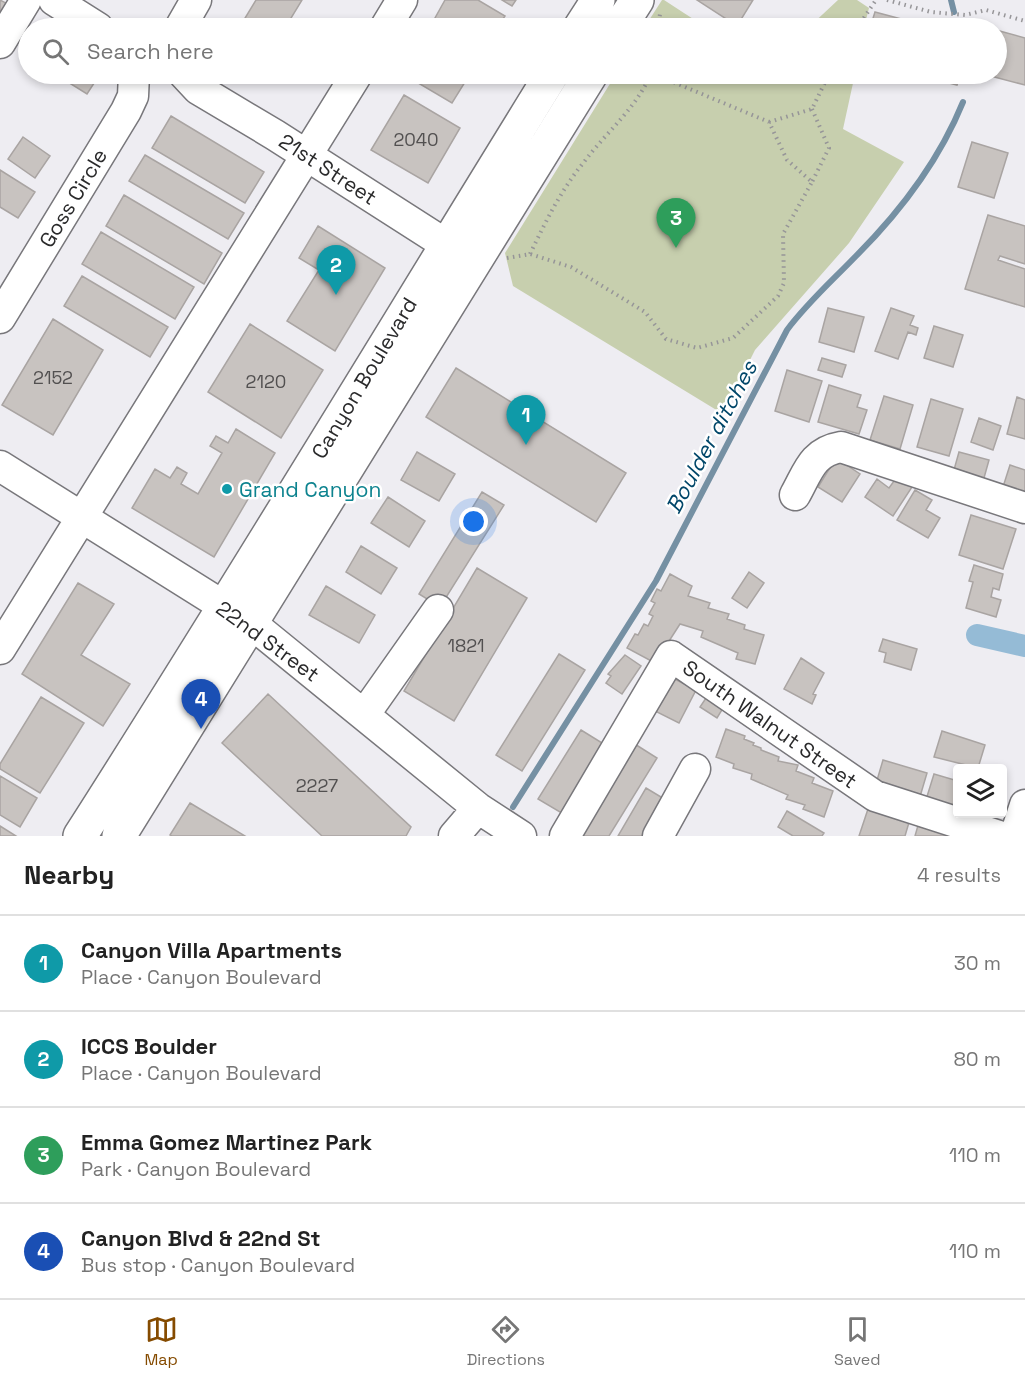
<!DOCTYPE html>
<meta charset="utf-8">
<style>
:root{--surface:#fff;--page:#f6f6f6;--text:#222;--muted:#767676;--line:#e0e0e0;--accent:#854b00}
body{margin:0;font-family:"Space Grotesk",sans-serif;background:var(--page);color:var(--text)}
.controls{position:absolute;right:18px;bottom:18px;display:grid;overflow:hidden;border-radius:6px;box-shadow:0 3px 9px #0003}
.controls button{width:54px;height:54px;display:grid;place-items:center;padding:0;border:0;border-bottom:2px solid var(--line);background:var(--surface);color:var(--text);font:30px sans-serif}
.you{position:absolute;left:474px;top:522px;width:21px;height:21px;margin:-15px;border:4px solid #fff;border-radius:50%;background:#1a73e8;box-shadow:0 0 0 9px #1a73e833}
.badge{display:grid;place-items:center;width:39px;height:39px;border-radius:50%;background:var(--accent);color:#fff;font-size:20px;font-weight:700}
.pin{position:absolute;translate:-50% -50px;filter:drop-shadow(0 2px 3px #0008)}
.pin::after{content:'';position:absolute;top:32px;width:21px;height:18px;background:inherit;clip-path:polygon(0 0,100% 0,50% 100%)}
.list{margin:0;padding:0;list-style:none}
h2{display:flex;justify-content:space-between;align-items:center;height:78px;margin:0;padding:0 24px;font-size:26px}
h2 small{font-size:20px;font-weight:400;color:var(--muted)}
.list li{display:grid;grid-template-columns:39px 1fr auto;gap:18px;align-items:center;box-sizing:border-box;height:96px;padding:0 24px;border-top:2px solid var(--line)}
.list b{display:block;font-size:22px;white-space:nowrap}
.list p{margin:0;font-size:20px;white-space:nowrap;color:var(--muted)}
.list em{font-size:20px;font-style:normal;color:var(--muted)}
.icon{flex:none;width:33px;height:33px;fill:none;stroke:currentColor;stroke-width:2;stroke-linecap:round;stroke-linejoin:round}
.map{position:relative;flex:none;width:1025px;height:836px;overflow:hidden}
.search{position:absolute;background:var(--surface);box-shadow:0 3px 9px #0003;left:18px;right:18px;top:18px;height:66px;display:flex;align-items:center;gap:15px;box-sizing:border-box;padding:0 21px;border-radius:33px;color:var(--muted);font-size:22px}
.sheet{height:462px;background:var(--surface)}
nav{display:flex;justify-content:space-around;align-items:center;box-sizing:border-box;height:84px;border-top:2px solid var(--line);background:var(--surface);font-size:16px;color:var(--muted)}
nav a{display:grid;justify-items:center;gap:3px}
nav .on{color:var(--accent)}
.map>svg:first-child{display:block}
.green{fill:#c7cfae}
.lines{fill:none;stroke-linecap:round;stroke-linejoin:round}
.stream{stroke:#7590a3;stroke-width:6}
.canal{stroke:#95bbd6;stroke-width:22}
.building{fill:#c8c3c0;stroke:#a9a4a2;stroke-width:1.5}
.minor-casing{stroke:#78777b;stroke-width:33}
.major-casing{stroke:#78777b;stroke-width:36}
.path{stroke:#969598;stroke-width:4;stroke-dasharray:1.5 4.5;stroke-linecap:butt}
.minor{stroke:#fff;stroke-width:30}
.major{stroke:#fff;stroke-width:33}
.culture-dot{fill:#0f9aa8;stroke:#fff;stroke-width:2}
.labels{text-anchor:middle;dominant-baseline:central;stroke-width:5;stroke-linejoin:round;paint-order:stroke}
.number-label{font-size:18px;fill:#525050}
.street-label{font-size:21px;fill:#2a2a2b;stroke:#fff}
.culture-label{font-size:21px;fill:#0d838f;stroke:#fff;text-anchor:start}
.water-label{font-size:22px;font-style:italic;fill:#004669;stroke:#fff}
</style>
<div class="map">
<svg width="1025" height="836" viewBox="0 0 1025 836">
<rect width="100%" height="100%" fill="#eeedf2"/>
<!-- green -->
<path class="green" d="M662 0H664L707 28H644Z
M838 0H857L869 8 864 28H808Z
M616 74H855L843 129 904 162 849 243 755 350 723 414 513 286 505 253Z"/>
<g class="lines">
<!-- stream -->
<path class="stream" d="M951 0 954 12
M513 807 656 581 787 330C808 302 832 281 856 256 901 211 939 161 963 102"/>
<!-- canal -->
<path class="canal" d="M977 635 1025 646"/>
</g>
<!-- building -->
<path class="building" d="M0 0 17 9 0 34Z
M256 0H302L285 28H239Z
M445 0H478L505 16 497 28H452L435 18Z
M502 0H516L512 6Z
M697 0H753L737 26Z
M875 12 935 28H870Z
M426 22 436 28H422Z
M973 23 992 28H972Z
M996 30 1025 38V85L983 74H996Z
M55 74H100L87 94Z
M403 74H470L452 103Z
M915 74H961L957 85Z
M404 95 460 128 428 183 371 150Z
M171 116 264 172 245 203 152 148Z
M23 137 50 156 35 178 8 159Z
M972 142 1008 153 994 198 958 187Z
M145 155 244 213 228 239 129 181Z
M0 170 35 192 18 218 0 207Z
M124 195 222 253 204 284 106 226Z
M988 215 1025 226V264L1000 256 998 260 1025 269V307L965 289Z
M318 226 385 268 335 351 287 321 319 270 299 258Z
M101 232 194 287 175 319 82 264Z
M82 276 168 327 150 357 64 306Z
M828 308 864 317 854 352 819 342Z
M891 308 914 316 910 325 918 328 916 335 908 332 898 359 875 351Z
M53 319 103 350 53 435 2 405Z
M250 324 323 370 281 438 208 392Z
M934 326 963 335 953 367 924 358Z
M822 358 846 365 842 377 818 370Z
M456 368 626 473 596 522 426 417Z
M787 370 822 381 809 422 775 411Z
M829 385 861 395 857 407 867 410 859 434 818 422Z
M884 396 913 405 900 449 870 440Z
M1017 397 1025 400V439L1007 434Z
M931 399 963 409 949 456 917 447Z
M979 418 1001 426 993 450 971 442Z
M236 429 275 453 214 557 132 508 155 469 170 478 177 467 187 473 181 484 198 494 222 453 210 446 216 436 228 443Z
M417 452 455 474 439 501 401 480Z
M959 452 989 460 982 485 952 477Z
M836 458 860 474 842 502 818 487Z
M1010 465 1025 470V497L1002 490Z
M897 477 912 487 893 516 865 497 877 479 889 488Z
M915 490 932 500 926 510 940 518 928 538 897 520Z
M482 492 504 505 440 607 419 594Z
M388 497 425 521 409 547 371 523Z
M971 515 1016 529 1003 569 959 555Z
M361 546 397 568 381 594 346 572Z
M974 565 1003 574 999 590 993 588 991 597 1001 600 996 617 966 608 973 582 969 581Z
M477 568 527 598 454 721 404 691Z
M749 572 764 583 747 608 732 598Z
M670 574 692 586 688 596 710 603 708 608 729 614 727 619 745 625 744 629 764 635 755 664 736 659 738 653 701 637 703 631 680 624 655 663 627 648 635 634 638 635 644 624 648 626 653 616 649 614 655 603 651 601 657 589 661 591Z
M78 583 114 604 81 655 130 684 103 726 22 674Z
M326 586 375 615 359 643 309 615Z
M883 639 917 649 911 670 884 662 886 653 879 651Z
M559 654 585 670 522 771 496 755Z
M625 655 641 666 622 694 606 683 611 676 608 674Z
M801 658 824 673 813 694 816 695 812 704 784 689Z
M667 675 696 690 679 723 649 708Z
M712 689 728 700 717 718 700 707Z
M268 694 411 827 406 836H322L222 743Z
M41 697 84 723 40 793 0 769V764Z
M726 729 745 736 744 739 754 743 753 745 761 748V750L779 757 778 761 798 765 796 771 814 778 812 783 833 791 824 817 803 809 805 805 786 799 788 795 751 779 752 774 733 768 734 764 716 757Z
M581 730 607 746 565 815 538 799Z
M942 731 985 745 978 768 934 757Z
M630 741 657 758 609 836H585L575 829Z
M883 760 927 773 919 800 875 787Z
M934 774 958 781V813L925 803Z
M0 776 37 798 20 827 0 815Z
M646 788 671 803 651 836H618Z
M190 803 245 836H172L170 835Z
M869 806 910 819 905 836H859Z
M787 811 824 833 822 836H793L778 827Z
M919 822 962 836H915Z
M0 826 16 836H0Z"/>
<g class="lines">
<!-- minor casing -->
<g class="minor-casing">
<path id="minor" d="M54 0 98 28
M180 28 196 0
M385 28 402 0
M0 43 26 0
M184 74 198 89 275 135 467 258
M0 318 126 111 133 96 134 74
M0 466 252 624 478 808 521 836
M795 495C808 472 812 452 841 447L1025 508
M0 649 357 74
M364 715 438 610
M454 836 478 808
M565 836 671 656 875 796 999 836
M658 836 695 769
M1015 836 1025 805"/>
</g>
<!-- major casing -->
<g class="major-casing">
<path id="major" d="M580 28 598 0
M619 28 637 0
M80 836C241 584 395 328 552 74
M119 836 591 74"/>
</g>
<!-- path -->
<path class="path" d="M887 0 931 12 965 15 986 10 1025 21
M658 28 660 14
M857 28 876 0
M812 109 829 148 812 182
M769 122 812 109 829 74
M530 254C546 221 561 190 584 162 608 130 634 111 651 74
M507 258 530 254 571 267 645 312 666 339 697 348 733 338 778 296 784 283 783 234 812 182 787 160 769 122 654 74"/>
<!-- minor -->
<use href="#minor" class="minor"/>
<!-- major -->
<use href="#major" class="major"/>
</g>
<!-- markers -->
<circle class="culture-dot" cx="227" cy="489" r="6"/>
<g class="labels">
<!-- number labels -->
<g class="number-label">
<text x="416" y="139">2040</text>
<text x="53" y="377">2152</text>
<text x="266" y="381">2120</text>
<text x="466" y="645">1821</text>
<text x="317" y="785">2227</text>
</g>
<!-- street labels -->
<g class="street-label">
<text transform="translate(328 169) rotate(33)">21st Street</text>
<text transform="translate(73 198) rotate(-59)">Goss Circle</text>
<text transform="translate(364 378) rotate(-59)">Canyon Boulevard</text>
<text transform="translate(268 641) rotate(36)">22nd Street</text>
<text transform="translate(770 724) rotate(35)">South Walnut Street</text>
</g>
<!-- culture labels -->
<g class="culture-label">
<text x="239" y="489">Grand Canyon</text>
</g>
<!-- water labels -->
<g class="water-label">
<text transform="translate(711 437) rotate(-62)">Boulder ditches</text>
</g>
</g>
</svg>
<div class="controls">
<button><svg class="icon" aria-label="layers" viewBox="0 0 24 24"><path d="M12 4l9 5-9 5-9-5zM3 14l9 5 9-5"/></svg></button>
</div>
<div class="you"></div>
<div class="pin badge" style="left:526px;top:445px;background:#0f9aa8">1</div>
<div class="pin badge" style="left:336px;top:295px;background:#0f9aa8">2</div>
<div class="pin badge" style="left:676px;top:248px;background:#2e9e5b">3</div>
<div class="pin badge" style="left:201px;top:729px;background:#1a4fb4">4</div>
<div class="search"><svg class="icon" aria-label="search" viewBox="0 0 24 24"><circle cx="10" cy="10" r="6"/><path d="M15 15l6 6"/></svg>Search here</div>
</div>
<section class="sheet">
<h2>Nearby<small>4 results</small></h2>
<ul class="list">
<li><span class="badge" style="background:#0f9aa8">1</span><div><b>Canyon Villa Apartments</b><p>Place · Canyon Boulevard</p></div><em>30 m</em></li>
<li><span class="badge" style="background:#0f9aa8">2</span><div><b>ICCS Boulder</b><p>Place · Canyon Boulevard</p></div><em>80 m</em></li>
<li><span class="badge" style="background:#2e9e5b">3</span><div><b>Emma Gomez Martinez Park</b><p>Park · Canyon Boulevard</p></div><em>110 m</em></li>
<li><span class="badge" style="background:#1a4fb4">4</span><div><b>Canyon Blvd &amp; 22nd St</b><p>Bus stop · Canyon Boulevard</p></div><em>110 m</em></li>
</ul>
</section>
<nav>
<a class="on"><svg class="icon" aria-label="map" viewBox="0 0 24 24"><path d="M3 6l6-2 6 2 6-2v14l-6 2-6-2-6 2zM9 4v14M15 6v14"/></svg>Map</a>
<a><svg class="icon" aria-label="directions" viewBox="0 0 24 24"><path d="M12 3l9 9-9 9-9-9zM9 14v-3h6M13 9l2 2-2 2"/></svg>Directions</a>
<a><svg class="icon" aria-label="saved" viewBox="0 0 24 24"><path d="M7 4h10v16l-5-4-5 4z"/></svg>Saved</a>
</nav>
